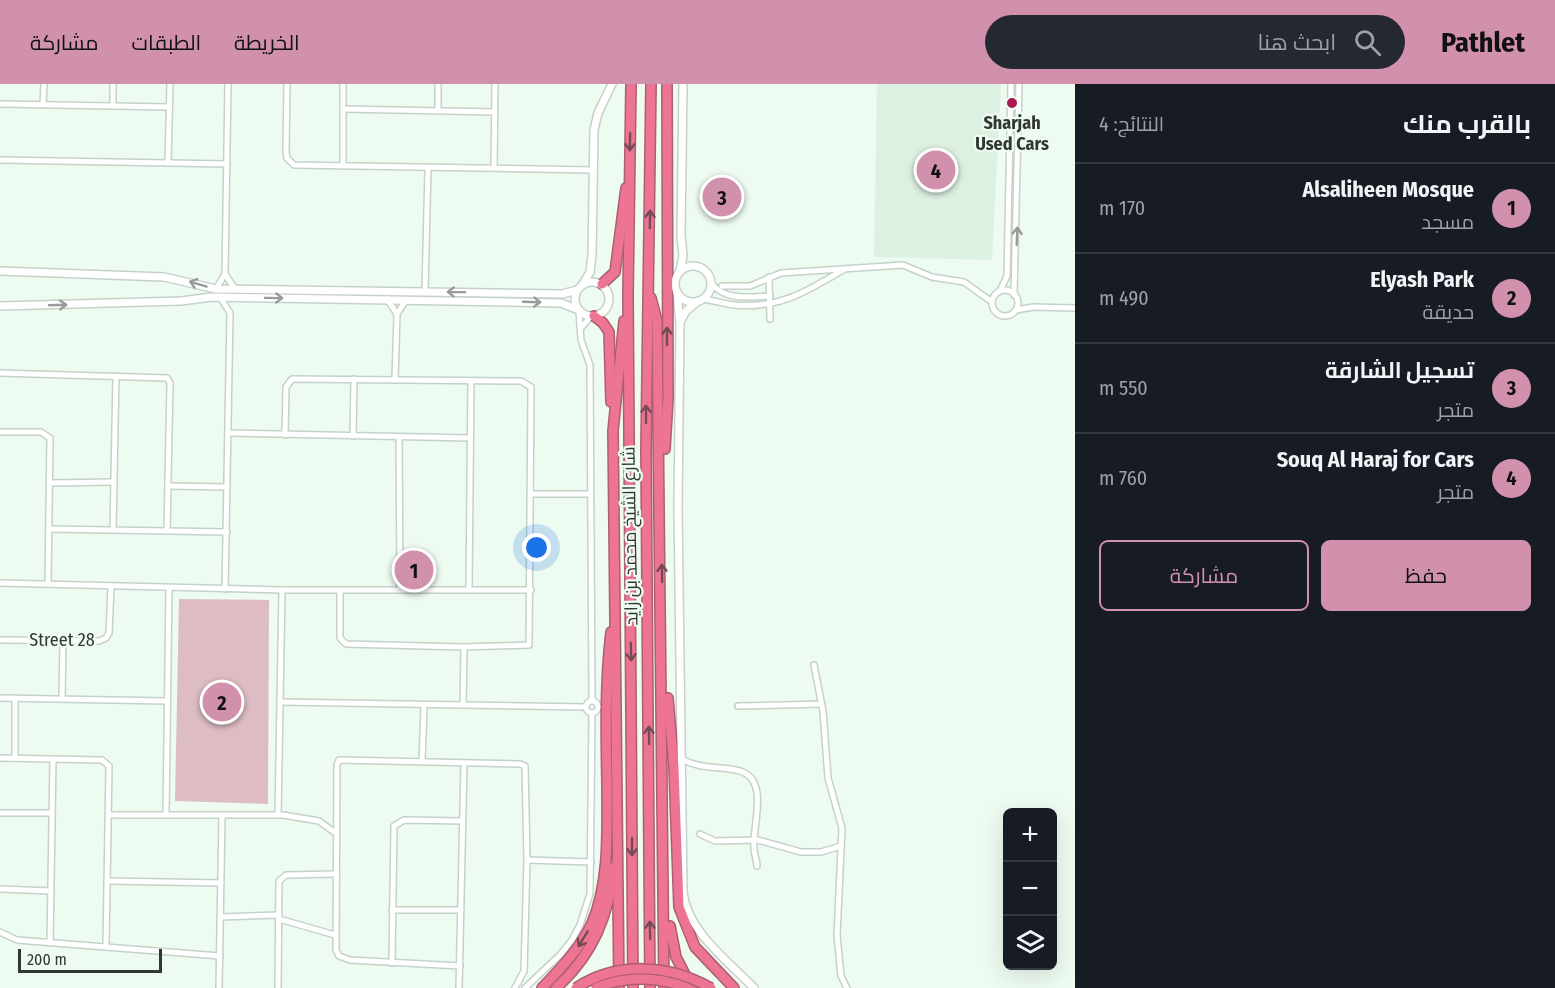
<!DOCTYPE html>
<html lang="ar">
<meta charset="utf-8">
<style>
body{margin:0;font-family:"Fira Sans Condensed",Cairo,sans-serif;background:#242831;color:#f1f3f6;direction:rtl}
.controls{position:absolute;right:18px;bottom:18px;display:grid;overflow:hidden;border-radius:9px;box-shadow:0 6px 24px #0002}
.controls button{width:54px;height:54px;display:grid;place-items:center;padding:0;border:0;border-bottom:2px solid #363941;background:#171b24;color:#f1f3f6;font:30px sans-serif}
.scale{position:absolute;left:18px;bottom:15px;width:144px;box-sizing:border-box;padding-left:6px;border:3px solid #323733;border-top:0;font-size:16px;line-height:21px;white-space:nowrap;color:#323733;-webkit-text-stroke:4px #eefbf1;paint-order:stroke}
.you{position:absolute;left:537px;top:464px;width:21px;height:21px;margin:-15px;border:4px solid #fff;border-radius:50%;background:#1a73e8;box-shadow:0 0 0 9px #1a73e833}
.badge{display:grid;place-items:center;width:39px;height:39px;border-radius:50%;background:#d190ab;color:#111;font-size:20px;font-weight:700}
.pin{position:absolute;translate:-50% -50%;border:3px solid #fff;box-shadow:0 2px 6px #0006}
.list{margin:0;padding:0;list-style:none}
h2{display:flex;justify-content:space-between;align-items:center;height:78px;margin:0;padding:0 24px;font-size:26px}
h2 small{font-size:20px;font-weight:400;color:#9ea1a6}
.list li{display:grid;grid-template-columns:39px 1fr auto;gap:18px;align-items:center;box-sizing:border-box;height:90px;padding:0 24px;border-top:2px solid #363941}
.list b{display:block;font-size:22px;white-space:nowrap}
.list p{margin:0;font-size:20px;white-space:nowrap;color:#9ea1a6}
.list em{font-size:20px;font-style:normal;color:#9ea1a6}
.actions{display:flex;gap:12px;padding:18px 24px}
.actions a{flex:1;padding:14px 0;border:2px solid #d190ab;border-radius:9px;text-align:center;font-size:21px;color:#d190ab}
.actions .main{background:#d190ab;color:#111}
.icon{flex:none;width:33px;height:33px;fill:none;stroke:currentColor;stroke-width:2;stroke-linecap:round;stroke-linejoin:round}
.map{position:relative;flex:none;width:1075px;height:904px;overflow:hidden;direction:ltr}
header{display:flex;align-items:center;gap:36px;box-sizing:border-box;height:84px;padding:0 30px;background:#d190ab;color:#111}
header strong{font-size:28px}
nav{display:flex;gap:33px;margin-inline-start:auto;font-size:21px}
.search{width:420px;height:54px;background:#242831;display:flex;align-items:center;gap:15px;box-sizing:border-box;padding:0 21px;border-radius:33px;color:#9ea1a6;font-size:22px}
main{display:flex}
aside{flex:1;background:#171b24}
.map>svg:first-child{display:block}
.built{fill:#ddf1e2}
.green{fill:#ddbdc3}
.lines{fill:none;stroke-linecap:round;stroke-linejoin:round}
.street-casing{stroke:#c5d2c8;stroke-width:8}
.secondary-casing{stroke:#c5d2c8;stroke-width:10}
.highway-casing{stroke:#ac5f72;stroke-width:12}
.street{stroke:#fff;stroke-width:5}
.secondary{stroke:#fff;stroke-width:7}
.highway{stroke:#ee7494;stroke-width:9}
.highway-bridge-casing{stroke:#ac5f72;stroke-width:12;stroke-linecap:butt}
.highway-bridge{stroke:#ee7494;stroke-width:9}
.oneway{stroke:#744c55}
.oneway2{stroke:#989b99}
.poi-dot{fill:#a91850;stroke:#eefbf1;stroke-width:2}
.labels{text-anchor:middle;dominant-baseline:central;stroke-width:4.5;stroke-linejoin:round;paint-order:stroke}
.poi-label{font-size:18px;font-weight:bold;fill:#323733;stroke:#eefbf1}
.street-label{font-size:18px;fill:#323733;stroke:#eefbf1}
</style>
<header>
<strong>Pathlet</strong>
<div class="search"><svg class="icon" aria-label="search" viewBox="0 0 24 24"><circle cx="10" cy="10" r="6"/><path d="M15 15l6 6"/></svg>ابحث هنا</div>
<nav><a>الخريطة</a><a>الطبقات</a><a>مشاركة</a></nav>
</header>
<main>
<aside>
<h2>بالقرب منك<small>النتائج: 4</small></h2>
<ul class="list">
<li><span class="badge">1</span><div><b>Alsaliheen Mosque</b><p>مسجد</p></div><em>170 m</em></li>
<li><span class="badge">2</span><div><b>Elyash Park</b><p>حديقة</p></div><em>490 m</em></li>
<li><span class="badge">3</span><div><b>تسجيل الشارقة</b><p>متجر</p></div><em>550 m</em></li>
<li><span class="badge">4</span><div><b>Souq Al Haraj for Cars</b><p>متجر</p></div><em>760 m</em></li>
</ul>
<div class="actions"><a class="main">حفظ</a><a>مشاركة</a></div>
</aside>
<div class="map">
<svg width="1075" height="904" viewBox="0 0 1075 904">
<rect width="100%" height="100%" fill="#eefbf1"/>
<!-- built -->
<polygon class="built" points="877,0 1001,0 992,176 874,173"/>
<!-- green -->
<polygon class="green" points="179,515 269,516 268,720 175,717"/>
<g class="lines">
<defs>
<g id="street">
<polyline points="287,0 286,68 287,74 294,81 593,86"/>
<polyline points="0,20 169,23"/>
<polyline points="43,21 44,0"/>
<polyline points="113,22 113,0"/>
<polyline points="343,25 495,28"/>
<polyline points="438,27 438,0"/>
<polyline points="0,76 227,80"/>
<polyline points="168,79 170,0"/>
<polyline points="343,82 343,0"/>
<polyline points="494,84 495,0"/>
<polyline points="225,190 235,205"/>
<polyline points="769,193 770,235"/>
<path d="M712,200C726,217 749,213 770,212"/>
<polyline points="722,202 750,202 781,189 903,181 932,193 964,198 992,218"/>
<polyline points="216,205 225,190 228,0"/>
<circle cx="1005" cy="219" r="13"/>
<polyline points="425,207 428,84"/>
<polyline points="1000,207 1007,192 1011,0"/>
<polyline points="1014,211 1019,0"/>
<polyline points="220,213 230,229 225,505"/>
<polyline points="387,215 397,230"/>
<path d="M702,215C713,216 724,220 734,221C779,225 806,208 843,186"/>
<polyline points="1016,226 1033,223 1075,224"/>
<polyline points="579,227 581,256 590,281 592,617"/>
<polyline points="581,244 591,232"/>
<polyline points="0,289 167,294 170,299 167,447"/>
<polyline points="395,295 397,230 406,216"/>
<polyline points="0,348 41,348 50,354 48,500"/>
<polyline points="228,349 470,354"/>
<polyline points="285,351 286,303 292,295 521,297 531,303 529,561 464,563 346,560 340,554 340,507"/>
<polyline points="353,352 354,295"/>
<polyline points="399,353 400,505"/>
<polyline points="50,399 113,398"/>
<polyline points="168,402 227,403"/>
<polyline points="531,410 589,410"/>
<polyline points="49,445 227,448"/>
<polyline points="113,446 116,292"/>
<polyline points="0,499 282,506 531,506"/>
<polyline points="469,505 471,297"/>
<polyline points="0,556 99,557 106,554 109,549 111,502"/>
<polyline points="814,581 823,627 828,694 842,744 837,851 841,892 847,904"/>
<polyline points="0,614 167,617"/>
<polyline points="62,615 63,557"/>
<circle cx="592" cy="623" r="6"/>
<polyline points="280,618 585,623"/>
<polyline points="463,621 464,563"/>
<polyline points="738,622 822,620"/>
<polyline points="0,674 102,676 109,682 106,863"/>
<polyline points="15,674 15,614"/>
<path d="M681,675C705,687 719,681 740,687C770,696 752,742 754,764C754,771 757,775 757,782"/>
<polyline points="422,677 424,622"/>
<polyline points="0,729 52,729"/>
<polyline points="166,730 169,504"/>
<polyline points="109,731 283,731 319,737 334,748"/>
<polyline points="278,731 282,506"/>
<polyline points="700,750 715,757 758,756 801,768 821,768 841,762"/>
<polyline points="527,776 591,778"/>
<polyline points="108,797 221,799"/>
<polyline points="0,805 51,807"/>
<polyline points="392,826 461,826"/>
<polyline points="221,833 279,831"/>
<polyline points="279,835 335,851"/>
<polyline points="0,848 17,856 220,872"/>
<polyline points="50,859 53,676"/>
<polyline points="392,879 394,742 404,736 462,737"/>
<polyline points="460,882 350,876 339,872 336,866 337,681 339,676 520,680 525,682 527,776 524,887 515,904"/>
<polyline points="219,904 222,731"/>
<polyline points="278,904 279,797 286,791 335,790"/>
<polyline points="459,904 464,679"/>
<polyline points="525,904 560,871 572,856 580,841 590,810 592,629"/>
</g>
<g id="secondary">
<circle cx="693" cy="200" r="18"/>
<polyline points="0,187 164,193 216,205 562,210 577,206"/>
<polyline points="680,187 683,172 681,151 683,0"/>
<circle cx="592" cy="215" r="17"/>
<polyline points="583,200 590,188 592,171 594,46 598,29 612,0"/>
<path d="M677,208L680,240L678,423L683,808C687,847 728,877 754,904"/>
<polyline points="0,222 181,217 212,213 561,219 579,226"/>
<polyline points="680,238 686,227 697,218"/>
</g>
<g id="highway">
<polyline points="631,0 628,211 633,904"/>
<polyline points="602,200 615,188 626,104"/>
<polyline points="651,214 657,237 664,904"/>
<polyline points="594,232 603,239 609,248 611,318"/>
<polyline points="665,365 668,315 667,0"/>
<polyline points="668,614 674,684 679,823 695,863 734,904"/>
<polyline points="670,842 676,873 692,904"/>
<path d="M542,904C561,884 580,865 592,839C610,797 607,745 607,699C606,649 605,598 611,548"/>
<path d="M556,904C593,871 609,831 614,783"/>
<polyline points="619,904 613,347 624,237"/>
<polyline points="650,904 646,366 651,0"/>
</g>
</defs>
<!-- street casing -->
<use href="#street" class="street-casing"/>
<!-- secondary casing -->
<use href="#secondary" class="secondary-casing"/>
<!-- highway casing -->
<use href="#highway" class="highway-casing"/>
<!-- street -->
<use href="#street" class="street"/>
<!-- secondary -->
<use href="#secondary" class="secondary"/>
<!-- highway -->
<use href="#highway" class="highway"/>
<defs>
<g id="highway-bridge">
<path d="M576,904C617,877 669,880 711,904"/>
<path d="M596,904C624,892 658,892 687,904"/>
</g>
</defs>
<!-- highway-bridge casing -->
<use href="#highway-bridge" class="highway-bridge-casing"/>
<!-- highway-bridge -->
<use href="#highway-bridge" class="highway-bridge"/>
</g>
<!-- one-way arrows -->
<defs><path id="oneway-shaft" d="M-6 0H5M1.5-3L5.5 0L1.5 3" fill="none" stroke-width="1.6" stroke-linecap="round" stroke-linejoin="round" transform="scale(1.5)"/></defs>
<g class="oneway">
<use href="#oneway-shaft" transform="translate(630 58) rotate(91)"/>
<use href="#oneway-shaft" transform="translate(650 135) rotate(-89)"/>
<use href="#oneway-shaft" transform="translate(667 252) rotate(-90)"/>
<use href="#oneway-shaft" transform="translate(646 330) rotate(-90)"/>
<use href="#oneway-shaft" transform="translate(662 489) rotate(-91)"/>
<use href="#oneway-shaft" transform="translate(631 568) rotate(89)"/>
<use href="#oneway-shaft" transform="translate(649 651) rotate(-91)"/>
<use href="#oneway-shaft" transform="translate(632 763) rotate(90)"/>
<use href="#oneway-shaft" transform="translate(650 846) rotate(-91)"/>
<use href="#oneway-shaft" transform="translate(583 855) rotate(121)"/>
</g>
<g class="oneway2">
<use href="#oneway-shaft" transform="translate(1017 152) rotate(-88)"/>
<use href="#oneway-shaft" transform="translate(198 200) rotate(-163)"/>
<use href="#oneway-shaft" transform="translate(456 208) rotate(-179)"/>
<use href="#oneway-shaft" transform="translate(274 214) rotate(1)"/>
<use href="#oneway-shaft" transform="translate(532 218) rotate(2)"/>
<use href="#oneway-shaft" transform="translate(58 221) rotate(-2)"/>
</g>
<!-- markers -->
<circle class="poi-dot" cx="1012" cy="19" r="6"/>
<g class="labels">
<!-- poi labels -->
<g class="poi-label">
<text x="1012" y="39">Sharjah<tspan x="1012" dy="21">Used Cars</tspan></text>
</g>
<!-- street labels -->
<g class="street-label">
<text transform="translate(630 452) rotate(-91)">شارع الشيخ محمد بن زايد</text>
<text x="62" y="556">Street 28</text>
</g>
</g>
</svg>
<div class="controls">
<button>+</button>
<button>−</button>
<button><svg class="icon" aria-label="layers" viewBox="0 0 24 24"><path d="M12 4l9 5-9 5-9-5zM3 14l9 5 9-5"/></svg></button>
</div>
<div class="scale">200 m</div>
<div class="you"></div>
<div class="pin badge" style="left:414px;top:486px">1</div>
<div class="pin badge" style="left:222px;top:618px">2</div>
<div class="pin badge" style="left:722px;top:113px">3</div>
<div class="pin badge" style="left:936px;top:86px">4</div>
</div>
</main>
